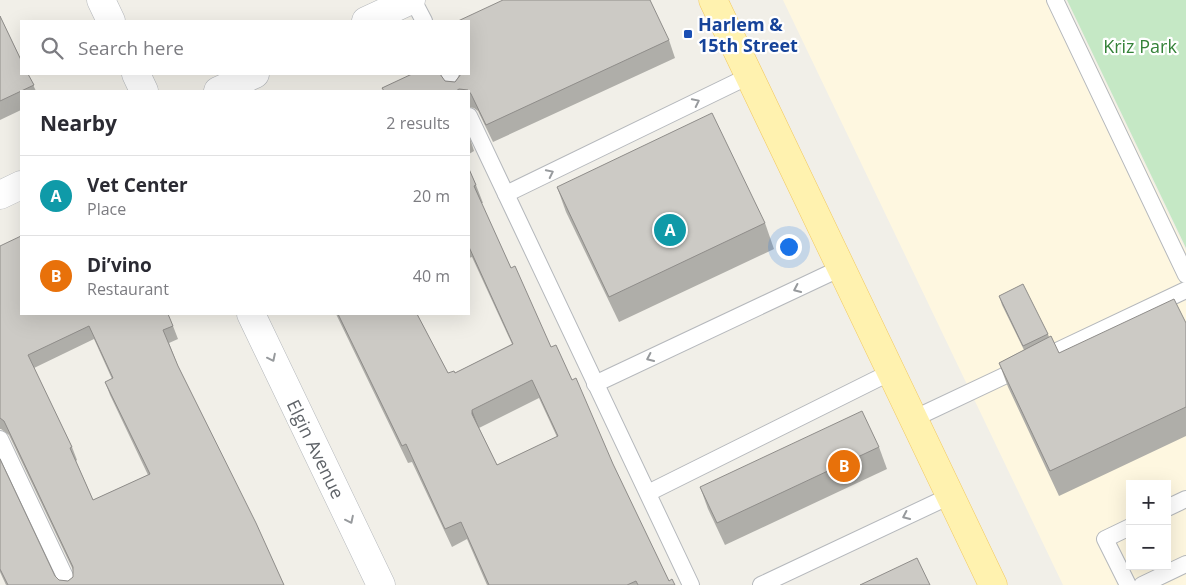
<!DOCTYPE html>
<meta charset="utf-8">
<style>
body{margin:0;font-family:"Open Sans",sans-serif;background:#f2f2f3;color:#2b2b33}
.controls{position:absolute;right:15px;bottom:15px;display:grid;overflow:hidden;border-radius:0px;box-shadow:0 5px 20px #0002}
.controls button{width:45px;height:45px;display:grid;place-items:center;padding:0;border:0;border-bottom:1px solid #e1e1e2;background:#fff;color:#2b2b33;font:25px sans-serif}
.you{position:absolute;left:788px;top:246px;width:18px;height:18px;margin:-12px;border:4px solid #fff;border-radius:50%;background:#1a73e8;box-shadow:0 0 0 8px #1a73e833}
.badge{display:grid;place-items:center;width:32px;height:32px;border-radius:50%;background:#0f766e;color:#fff;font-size:16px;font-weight:700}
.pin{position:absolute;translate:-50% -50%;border:2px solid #fff;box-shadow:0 1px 5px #0006}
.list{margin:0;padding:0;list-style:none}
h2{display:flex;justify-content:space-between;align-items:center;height:65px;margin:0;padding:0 20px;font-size:21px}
h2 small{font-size:16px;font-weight:400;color:#7c7c81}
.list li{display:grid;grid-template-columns:32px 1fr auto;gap:15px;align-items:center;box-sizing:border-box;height:80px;padding:0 20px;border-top:1px solid #e1e1e2}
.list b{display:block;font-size:19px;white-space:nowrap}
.list p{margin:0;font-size:16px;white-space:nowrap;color:#7c7c81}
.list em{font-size:16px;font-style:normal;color:#7c7c81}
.icon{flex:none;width:28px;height:28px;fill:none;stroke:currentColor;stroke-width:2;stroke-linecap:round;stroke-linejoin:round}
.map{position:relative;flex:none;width:1186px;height:585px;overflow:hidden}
.search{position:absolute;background:#fff;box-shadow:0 5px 20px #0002;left:20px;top:20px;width:450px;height:55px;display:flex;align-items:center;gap:12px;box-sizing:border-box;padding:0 18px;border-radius:0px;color:#7c7c81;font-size:19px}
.panel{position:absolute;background:#fff;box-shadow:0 5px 20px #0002;left:20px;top:90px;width:450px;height:225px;border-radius:0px}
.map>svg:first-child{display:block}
.commercial{fill:#fef7e0;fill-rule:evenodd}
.green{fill:#c5e8c5}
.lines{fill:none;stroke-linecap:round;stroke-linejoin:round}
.lane-casing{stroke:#b5b8bc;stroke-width:18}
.street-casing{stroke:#b5b8bc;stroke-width:29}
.primary-casing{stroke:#f2c960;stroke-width:29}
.lane{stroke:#fff;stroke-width:16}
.street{stroke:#fff;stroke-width:28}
.primary{stroke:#fff2af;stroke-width:28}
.wall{fill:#afaea9;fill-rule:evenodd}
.shaded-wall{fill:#8f8d8a}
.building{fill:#cccac5;stroke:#8f8d8a;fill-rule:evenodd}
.oneway{stroke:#979a9d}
.transit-dot{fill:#1a4fb4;stroke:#fff;stroke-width:2}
.labels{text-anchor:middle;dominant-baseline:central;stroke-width:4.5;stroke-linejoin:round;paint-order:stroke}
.transit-label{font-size:18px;font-weight:bold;fill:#164399;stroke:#fff;text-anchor:start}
.park-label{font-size:18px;fill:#348238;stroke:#fff}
.street-label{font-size:18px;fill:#5f6368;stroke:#fff}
</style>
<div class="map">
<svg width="1186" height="585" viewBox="0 0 1186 585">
<rect width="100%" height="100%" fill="#f1efe8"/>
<!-- commercial -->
<path class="commercial" d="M783,0H1065L1186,251V585H1063ZM1130,484H1167V566H1130Z"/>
<!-- green -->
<polygon class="green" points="1067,0 1186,0 1186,248"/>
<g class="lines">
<defs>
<g id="lane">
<polyline points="413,0 424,21"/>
<polyline points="1055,0 1186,275"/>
<polyline points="449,74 457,91"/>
<polyline points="469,116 691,585"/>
<polyline points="506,194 749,76"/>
<polyline points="595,384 841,268"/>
<polyline points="913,419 1186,290"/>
<polyline points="0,439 69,585"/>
<polyline points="648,493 891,372"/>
<polyline points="1167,508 1186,499"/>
<polyline points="761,585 950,496"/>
<polyline points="1128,585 1105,539 1130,527"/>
<polyline points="1142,585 1186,564"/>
</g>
<g id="street">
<polyline points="101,0 111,21"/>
<polyline points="366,21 411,0"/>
<polyline points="136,74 144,91"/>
<polyline points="218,91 255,74"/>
<polyline points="0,195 21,185"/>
<polyline points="251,314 381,585"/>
</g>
<polyline id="primary" points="713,0 993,585"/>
</defs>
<!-- lane casing -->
<use href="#lane" class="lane-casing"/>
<!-- street casing -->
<use href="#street" class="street-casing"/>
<!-- primary casing -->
<use href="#primary" class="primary-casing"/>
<!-- lane -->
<use href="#lane" class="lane"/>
<!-- street -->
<use href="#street" class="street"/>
<!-- primary -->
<use href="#primary" class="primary"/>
</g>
<!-- wall -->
<g class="wall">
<polygon points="0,16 36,91 21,91 21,110 0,120"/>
<polygon points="669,40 675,58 493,142 478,111 474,108 469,107 469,91 384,91 445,81 455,82 460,74 469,74"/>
<polygon points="469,135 474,151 469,154"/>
<path d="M469,169L476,185L483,203H481L511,268L551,347L572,380L669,581L675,585H487L467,539L452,547L412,462L408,463L336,314H417L448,373H455L512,344L472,257L469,258ZM539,398L557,437L497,465L479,428Z"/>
<polygon points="557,187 765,223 774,249 619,322 566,212"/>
<path d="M0,246L173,326L178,339L169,343L178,366L284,585H6L0,572V459L55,576L59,580L68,581L73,577V570L9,435L1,429H0ZM94,339L112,379L105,382L110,395L148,475L93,500L76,461L77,460L72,447L34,368Z"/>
<polygon points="999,296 1048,334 1049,337 1059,353 1186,323 1186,436 1059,496 1008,387 999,363 1024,350 1002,305"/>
<polygon points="879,447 887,469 725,545 708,509 700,487"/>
</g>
<!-- shaded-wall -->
<polygon class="shaded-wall" points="472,410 479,428 472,414"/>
<!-- building -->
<g class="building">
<polygon points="503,0 650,0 669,40 486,125 471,94 468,90 459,89 456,91 384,91 382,88 412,74 440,74 445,81 455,82 461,74 469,74 469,21 458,21"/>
<polygon points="0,16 21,60 21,74 28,74 34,85 0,101"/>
<polygon points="712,113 765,223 609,297 557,187"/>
<path d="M469,169L476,185L474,186L511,268L515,266L551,347L556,345L572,380L576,378L613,464L669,581L672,579L675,585H638L636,581L627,585H489L461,522L445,529L406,444L402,446L338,314H417L448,373L454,371L455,373L513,344L469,247ZM532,380L558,436L497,465L472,414V410Z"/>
<path d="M21,236V314H168L173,326L163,330L178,366L256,523L284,585H8L0,569V459L55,576L59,580L68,581L73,577V567L4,421L0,418V246ZM89,326L113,378L105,382L150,474L93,500L70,448L72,447L28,355Z"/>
<polygon points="1023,284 1048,334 1023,346 999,296"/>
<polygon points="1174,299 1186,323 1186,407 1050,471 999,363 1051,336 1059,353"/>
<polygon points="862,411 879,447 717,523 700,487"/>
<polygon points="917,558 930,585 860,585"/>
</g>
<!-- one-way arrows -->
<defs><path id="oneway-chevron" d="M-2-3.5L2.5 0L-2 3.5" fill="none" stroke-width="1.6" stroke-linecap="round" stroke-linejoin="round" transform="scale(1.25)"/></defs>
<g class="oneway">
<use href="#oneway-chevron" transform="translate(696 102) rotate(-26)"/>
<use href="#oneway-chevron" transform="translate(550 173) rotate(-26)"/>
<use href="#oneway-chevron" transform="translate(797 289) rotate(155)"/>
<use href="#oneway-chevron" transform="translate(272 358) rotate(64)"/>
<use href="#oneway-chevron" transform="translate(650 358) rotate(155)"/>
<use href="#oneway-chevron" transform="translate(906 516) rotate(155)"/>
<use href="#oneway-chevron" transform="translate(350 520) rotate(64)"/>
</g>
<!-- markers -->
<rect class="transit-dot" x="683" y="29" width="10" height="10" rx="2.5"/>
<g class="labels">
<!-- transit labels -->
<g class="transit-label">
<text x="698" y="24">Harlem &amp;<tspan x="698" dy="21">15th Street</tspan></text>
</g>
<!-- park labels -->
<g class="park-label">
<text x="1140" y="46">Kriz Park</text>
</g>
<!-- street labels -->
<g class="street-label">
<text transform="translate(316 449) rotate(64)">Elgin Avenue</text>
</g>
</g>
</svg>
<div class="controls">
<button>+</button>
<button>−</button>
</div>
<div class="you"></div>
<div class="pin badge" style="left:670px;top:230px;background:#0f9aa8">A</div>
<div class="pin badge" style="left:844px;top:466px;background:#e8710a">B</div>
<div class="search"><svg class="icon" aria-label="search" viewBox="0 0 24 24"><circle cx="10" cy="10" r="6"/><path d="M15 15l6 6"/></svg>Search here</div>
<section class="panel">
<h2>Nearby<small>2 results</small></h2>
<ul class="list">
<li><span class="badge" style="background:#0f9aa8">A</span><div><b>Vet Center</b><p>Place</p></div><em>20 m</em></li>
<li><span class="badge" style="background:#e8710a">B</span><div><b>Di’vino</b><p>Restaurant</p></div><em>40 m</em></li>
</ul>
</section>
</div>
